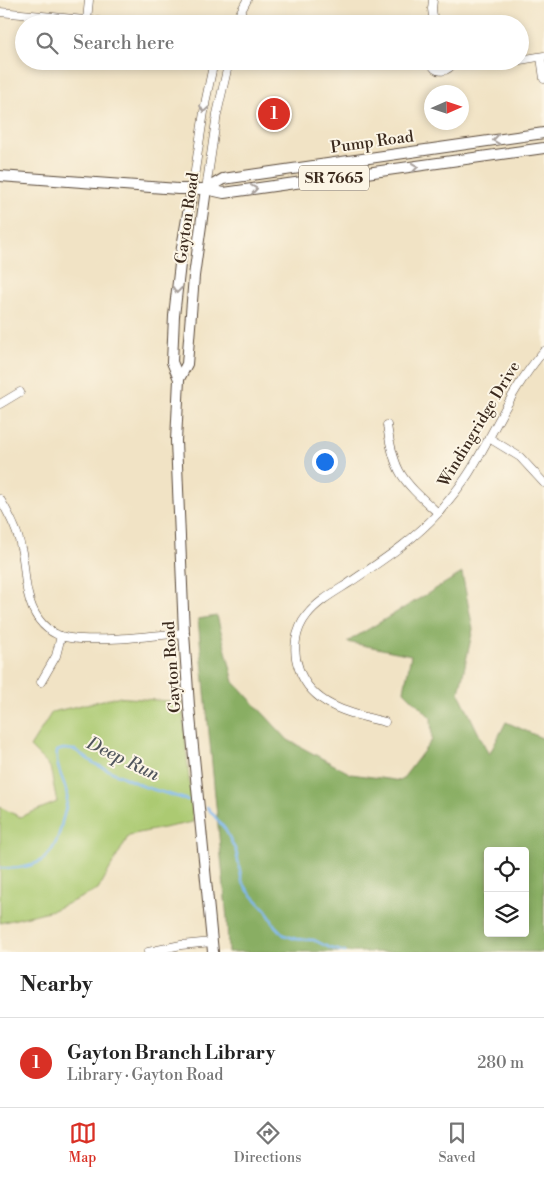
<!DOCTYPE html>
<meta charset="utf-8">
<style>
body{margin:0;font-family:"Libre Bodoni",serif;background:#f6f6f6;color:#222}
.controls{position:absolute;right:15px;bottom:15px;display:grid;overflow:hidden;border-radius:5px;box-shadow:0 2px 8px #0003}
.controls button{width:45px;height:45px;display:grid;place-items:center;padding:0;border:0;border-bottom:1px solid #e0e0e0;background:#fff;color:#222;font:25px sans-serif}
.compass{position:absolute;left:424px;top:85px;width:45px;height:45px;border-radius:50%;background:#fff;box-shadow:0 2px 8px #0003;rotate:87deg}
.you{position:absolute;left:324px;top:461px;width:18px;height:18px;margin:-12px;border:4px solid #fff;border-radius:50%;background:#1a73e8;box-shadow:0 0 0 8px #1a73e833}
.badge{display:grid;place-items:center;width:32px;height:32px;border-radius:50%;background:#d93025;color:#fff;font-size:16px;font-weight:700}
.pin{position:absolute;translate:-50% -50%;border:2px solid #fff;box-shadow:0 1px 5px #0006}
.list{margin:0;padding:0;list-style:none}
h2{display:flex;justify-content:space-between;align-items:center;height:65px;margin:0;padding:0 20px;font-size:21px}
h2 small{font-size:16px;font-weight:400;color:#767676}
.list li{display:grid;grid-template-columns:32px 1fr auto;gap:15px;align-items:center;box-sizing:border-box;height:90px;padding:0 20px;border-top:1px solid #e0e0e0}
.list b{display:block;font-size:19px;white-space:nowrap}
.list p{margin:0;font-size:16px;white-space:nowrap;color:#767676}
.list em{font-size:16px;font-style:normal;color:#767676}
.icon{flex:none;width:28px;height:28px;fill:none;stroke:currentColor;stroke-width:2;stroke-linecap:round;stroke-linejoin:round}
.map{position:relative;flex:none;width:544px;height:952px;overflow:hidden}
.search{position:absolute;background:#fff;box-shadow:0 2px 8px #0003;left:15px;right:15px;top:15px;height:55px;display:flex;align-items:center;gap:12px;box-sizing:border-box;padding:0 18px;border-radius:28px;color:#767676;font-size:19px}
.sheet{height:155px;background:#fff}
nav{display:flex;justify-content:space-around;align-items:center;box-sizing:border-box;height:70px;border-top:1px solid #e0e0e0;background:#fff;font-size:14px;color:#767676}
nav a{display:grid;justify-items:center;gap:2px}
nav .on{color:#d93025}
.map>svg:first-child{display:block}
.green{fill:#acca72;stroke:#747a48}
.forest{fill:#89ae64;stroke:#626c41;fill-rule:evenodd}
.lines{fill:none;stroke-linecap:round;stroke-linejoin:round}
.stream{stroke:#80b9f1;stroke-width:2.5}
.minor-casing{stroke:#564637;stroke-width:9}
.major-casing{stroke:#564637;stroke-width:12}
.minor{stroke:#fff;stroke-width:8}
.major{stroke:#fff;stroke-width:10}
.oneway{stroke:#a79f9a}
.labels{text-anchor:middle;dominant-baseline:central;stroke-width:4;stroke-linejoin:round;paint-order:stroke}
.shield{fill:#fcf5e5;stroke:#75675a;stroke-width:1}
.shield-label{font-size:15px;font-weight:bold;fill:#3b2a1e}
.street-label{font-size:16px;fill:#3b2a1e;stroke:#fcf5e5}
.water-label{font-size:18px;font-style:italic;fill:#50555d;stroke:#fcf5e5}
</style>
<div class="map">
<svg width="544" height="952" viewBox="0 0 544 952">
<rect width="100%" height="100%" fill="#fcf5e5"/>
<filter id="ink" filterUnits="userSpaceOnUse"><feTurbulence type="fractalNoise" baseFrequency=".02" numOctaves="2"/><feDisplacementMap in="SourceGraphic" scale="10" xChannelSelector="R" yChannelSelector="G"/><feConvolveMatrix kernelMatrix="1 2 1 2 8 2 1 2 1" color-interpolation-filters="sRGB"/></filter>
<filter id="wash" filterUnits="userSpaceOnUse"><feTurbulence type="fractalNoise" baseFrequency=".0096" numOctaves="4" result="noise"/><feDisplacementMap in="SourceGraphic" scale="20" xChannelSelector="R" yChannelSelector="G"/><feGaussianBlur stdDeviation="1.12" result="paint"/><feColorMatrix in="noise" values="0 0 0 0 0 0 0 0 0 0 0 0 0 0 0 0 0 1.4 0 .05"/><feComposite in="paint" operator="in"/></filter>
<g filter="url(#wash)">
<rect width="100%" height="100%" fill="#f1e3c5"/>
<!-- green -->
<polygon class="green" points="116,697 182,702 193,822 129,835 98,890 53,910 0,923 0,807 20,817 57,802 50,767 30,747 52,712"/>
<!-- forest -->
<path class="forest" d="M462,573L473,629L459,693L489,755L506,722L544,739V952H228L227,919L198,619L217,616L234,682L288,740L351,774L401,781L432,740L431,718L404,691L411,655L347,642ZM488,851H525V933H488Z"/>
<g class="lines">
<!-- stream -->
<g class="stream">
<polyline points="207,807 225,829 236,851 242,881 249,892 266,910 275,926 284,935 296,939 314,940 330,948 345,952"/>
<path d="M0,868C38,870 55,859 62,822C64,814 68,804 67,795C65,779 55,770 57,751L63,749L75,750L95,764L145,787L188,800"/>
</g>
</g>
</g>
<g filter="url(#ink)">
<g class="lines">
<defs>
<g id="minor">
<polyline points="433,0 432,9 434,24"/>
<polyline points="0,12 127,24"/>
<polyline points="87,20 89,0"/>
<polyline points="232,24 238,17 247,0"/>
<polyline points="541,57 544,79"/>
<polyline points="520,60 544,56"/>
<path d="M430,61C436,76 448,72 455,61"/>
<polyline points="467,61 491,64 509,61"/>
<polyline points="206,189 217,114 229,61"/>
<polyline points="192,190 206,99 214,61"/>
<polyline points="0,404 20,392"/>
<path d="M387,425C394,474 402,480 438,513"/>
<polyline points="489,438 520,457 544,483"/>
<path d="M0,499C9,514 18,531 21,548C25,563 24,579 28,594C32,612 40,627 58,635C82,645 155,635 184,633"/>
<polyline points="41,682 56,656 61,636"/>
<path d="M385,722C351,714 312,706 299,669C292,651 295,630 307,615C318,601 335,592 349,583C381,561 413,541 439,512C449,500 460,487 469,473C494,433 512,387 544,351"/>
<polyline points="148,952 181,945 212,942"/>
</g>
<g id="major">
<polyline points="0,176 178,189 206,189 224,193 544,148"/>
<polyline points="206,189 223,179 544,133"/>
<polyline points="192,190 182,247 174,316 172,362 179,379 176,441 184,633 189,706 213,952"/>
<polyline points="179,379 187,364 194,276 206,189"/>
</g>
</defs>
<!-- minor casing -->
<use href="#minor" class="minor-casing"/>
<!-- major casing -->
<use href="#major" class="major-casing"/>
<!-- minor -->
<use href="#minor" class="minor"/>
<!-- major -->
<use href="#major" class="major"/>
</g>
<!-- one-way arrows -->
<defs><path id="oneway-chevron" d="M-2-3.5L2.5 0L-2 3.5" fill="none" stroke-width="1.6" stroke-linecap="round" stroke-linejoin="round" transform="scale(1.25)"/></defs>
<g class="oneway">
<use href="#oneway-chevron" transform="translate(204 109) rotate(99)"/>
<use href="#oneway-chevron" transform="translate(496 140) rotate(172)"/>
<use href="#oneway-chevron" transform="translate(415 167) rotate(-8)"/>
<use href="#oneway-chevron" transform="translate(254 189) rotate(-8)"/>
<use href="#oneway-chevron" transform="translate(177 290) rotate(96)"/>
</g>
</g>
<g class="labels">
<!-- shield labels -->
<rect class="shield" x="299" y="165.5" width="70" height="25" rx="4"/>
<g class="shield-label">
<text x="334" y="178">SR 7665</text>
</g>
<!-- street labels -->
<g class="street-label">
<text transform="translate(372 142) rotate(-8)">Pump Road</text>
<text transform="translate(187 218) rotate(-82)">Gayton Road</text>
<text transform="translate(479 424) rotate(-59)">Windingridge Drive</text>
<text transform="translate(172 667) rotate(-94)">Gayton Road</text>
</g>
<!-- water labels -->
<g class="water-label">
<text transform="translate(123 759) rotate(26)">Deep Run</text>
</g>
</g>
</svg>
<div class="controls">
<button><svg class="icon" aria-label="locate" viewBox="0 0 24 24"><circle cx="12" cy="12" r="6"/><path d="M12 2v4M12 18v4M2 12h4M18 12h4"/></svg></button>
<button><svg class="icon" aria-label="layers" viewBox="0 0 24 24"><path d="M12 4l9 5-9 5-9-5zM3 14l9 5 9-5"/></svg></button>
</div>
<svg class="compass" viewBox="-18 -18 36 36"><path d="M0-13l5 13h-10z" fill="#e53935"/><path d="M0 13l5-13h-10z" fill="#767676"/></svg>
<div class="you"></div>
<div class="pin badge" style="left:274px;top:114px">1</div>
<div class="search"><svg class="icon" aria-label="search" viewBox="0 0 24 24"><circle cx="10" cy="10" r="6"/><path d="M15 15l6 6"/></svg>Search here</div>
</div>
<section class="sheet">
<h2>Nearby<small></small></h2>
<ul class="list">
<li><span class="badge">1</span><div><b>Gayton Branch Library</b><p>Library · Gayton Road</p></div><em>280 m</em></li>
</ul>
</section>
<nav>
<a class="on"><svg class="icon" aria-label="map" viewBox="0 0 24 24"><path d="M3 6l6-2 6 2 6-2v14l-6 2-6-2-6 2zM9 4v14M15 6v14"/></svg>Map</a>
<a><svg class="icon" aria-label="directions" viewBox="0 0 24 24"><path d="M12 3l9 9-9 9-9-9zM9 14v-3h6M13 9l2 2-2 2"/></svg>Directions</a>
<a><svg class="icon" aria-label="saved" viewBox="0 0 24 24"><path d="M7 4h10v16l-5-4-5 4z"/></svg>Saved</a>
</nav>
